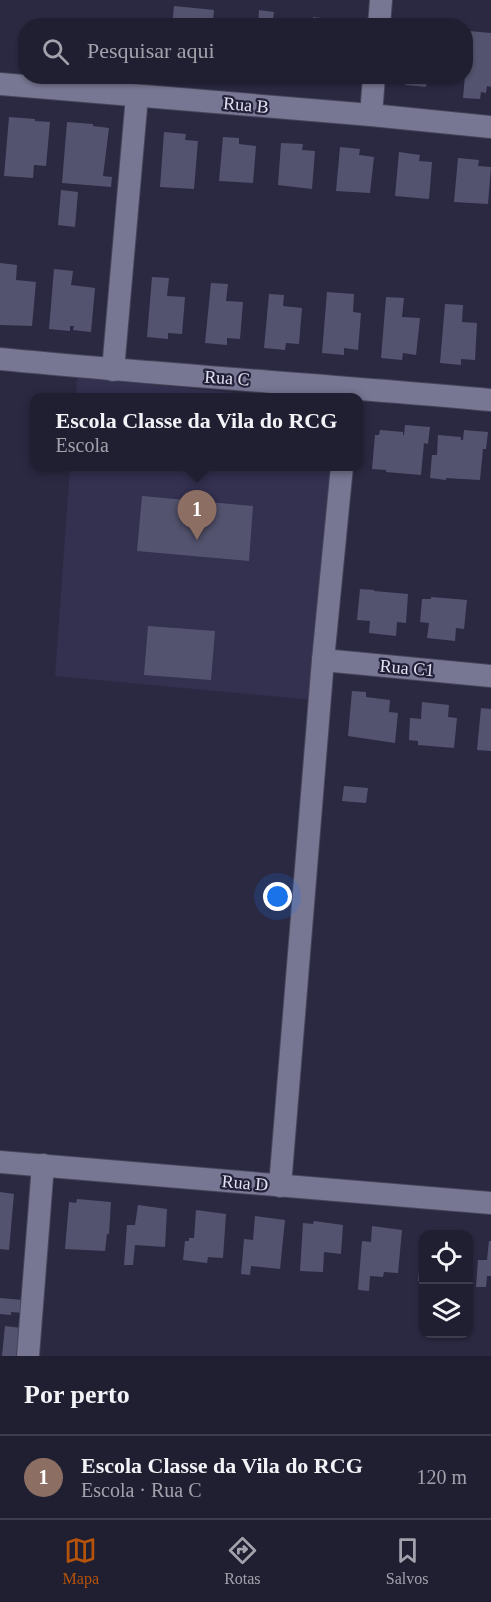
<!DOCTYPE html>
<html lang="pt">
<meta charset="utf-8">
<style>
body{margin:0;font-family:Georgia,serif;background:#2d2c3e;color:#f1f3f6}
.controls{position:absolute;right:18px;bottom:18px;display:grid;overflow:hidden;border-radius:12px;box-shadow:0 2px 4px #0004}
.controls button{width:54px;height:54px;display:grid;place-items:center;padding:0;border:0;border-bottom:2px solid #3d3d4d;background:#201f32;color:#f1f3f6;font:30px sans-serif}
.you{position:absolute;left:278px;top:897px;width:21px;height:21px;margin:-15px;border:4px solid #fff;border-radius:50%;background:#1a73e8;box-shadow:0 0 0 9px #1a73e833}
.badge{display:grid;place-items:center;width:39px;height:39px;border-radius:50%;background:#b45309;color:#fff;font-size:20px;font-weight:700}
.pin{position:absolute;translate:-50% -50px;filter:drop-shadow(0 2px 3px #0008)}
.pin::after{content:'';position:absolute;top:32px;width:21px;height:18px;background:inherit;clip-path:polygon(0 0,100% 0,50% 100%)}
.popup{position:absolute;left:30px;top:393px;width:333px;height:78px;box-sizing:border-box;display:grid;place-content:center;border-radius:12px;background:#201f32;filter:drop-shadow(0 2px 4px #0005);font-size:20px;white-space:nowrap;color:#a2a2ac}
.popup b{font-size:22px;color:#f1f3f6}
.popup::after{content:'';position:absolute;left:50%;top:100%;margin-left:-12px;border:12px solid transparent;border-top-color:#201f32}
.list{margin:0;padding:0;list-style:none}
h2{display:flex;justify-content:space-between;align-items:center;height:78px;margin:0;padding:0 24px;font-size:26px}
h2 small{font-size:20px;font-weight:400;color:#a2a2ac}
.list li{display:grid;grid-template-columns:39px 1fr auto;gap:18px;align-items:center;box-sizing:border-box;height:84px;padding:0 24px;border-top:2px solid #3d3d4d}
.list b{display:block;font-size:22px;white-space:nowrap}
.list p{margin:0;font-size:20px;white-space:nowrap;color:#a2a2ac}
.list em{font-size:20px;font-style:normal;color:#a2a2ac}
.icon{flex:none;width:33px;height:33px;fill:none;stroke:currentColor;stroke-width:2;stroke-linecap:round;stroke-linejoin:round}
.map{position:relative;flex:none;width:491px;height:1356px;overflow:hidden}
.search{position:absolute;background:#201f32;box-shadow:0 2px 4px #0004;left:18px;right:18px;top:18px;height:66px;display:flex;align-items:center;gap:15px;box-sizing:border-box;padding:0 21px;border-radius:24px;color:#a2a2ac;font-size:22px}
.sheet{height:162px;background:#201f32}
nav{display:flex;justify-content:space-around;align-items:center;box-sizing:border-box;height:84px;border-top:2px solid #3d3d4d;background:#201f32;font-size:16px;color:#a2a2ac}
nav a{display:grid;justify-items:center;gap:3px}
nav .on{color:#b45309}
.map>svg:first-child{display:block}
.built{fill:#333050}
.building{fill:#54536f}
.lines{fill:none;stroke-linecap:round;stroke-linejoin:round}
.minor-casing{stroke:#454459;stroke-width:24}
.minor{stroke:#777693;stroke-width:22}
.labels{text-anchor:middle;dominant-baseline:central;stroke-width:4.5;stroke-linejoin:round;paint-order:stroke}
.street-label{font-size:18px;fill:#e2e2f3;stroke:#222038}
</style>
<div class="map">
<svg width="491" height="1356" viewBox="0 0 491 1356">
<rect width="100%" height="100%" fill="#2b2942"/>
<!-- built -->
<g class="built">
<polygon points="77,377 276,397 76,398"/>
<polygon points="70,467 336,467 314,700 55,676"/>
</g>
<!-- building -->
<g class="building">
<polygon points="174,6 214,10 213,23 219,24 219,26 172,26"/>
<polygon points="259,10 274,12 272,26 258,26"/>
<polygon points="313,17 330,19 330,26 313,26"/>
<polygon points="469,31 491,33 491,87 487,86 486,93 481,92 480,99 463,98"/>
<polygon points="406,76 440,76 440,82 427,81 426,87 405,85"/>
<polygon points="9,117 35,119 35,121 50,122 46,166 34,165 33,178 4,176"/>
<polygon points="67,122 93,124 93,126 109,128 103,176 112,177 111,187 62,183"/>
<polygon points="164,132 186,134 185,140 198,141 194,189 160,187"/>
<polygon points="223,137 239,138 239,144 256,146 253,183 219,181"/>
<polygon points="281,143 303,144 302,150 315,151 312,189 278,185"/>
<polygon points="340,147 360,149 359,155 374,157 370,193 336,191"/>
<polygon points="399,152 420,155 419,161 432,162 429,199 395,196"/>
<polygon points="458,158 479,160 478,166 491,167 488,204 454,202"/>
<polygon points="61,190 78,192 75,227 58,225"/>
<polygon points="0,263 17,265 16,280 36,282 32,326 0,325"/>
<polygon points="54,269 73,271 71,285 95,288 91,332 73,330 74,326 70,326 70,331 49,329"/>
<polygon points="152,277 169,278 167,296 185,297 182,334 168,333 168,339 147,337"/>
<polygon points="211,283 228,284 226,301 243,302 240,339 227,338 227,345 205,343"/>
<polygon points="327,292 354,294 353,312 361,313 358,350 344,348 344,355 322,353"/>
<polygon points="269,294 284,295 283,306 302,308 299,344 286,343 285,350 264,348"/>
<polygon points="386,297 404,298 402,317 420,318 416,355 403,353 402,360 381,358"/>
<polygon points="445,304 463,305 462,322 477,323 475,360 461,359 461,365 440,363"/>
<polygon points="405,425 430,427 428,444 424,443 421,475 386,472 386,470 372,469 375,435 379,435 380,430 403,432 403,435 404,435"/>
<polygon points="464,430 488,432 486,449 483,449 480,480 446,478 446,480 430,478 432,455 437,455 438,435 461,437 461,440 463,440"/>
<polygon points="142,496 253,506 249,561 137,551"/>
<polygon points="360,589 374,590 374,591 408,594 406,623 397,622 396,636 369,633 370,621 357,620"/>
<polygon points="431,597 467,600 464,629 456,628 455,641 427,638 429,623 420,622 422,599 431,599"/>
<polygon points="148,626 215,631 211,680 144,675"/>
<polygon points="352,691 366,692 366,697 390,700 389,712 398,713 395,743 348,736"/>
<polygon points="422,702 449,705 448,717 457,718 454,748 418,745 418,741 409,740 410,718 421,719"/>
<polygon points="481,708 491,709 491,751 477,750"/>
<polygon points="344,786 368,788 366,803 342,801"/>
<polygon points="0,1192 14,1194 9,1250 0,1249"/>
<polygon points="77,1199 111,1202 109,1234 107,1234 105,1251 65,1249 69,1202 76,1203"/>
<polygon points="138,1205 167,1209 165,1247 135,1245 133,1265 124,1265 127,1225 135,1225"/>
<polygon points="196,1210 226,1214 223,1258 208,1257 207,1263 183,1260 185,1241 189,1241 189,1238 194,1238"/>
<polygon points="255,1216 285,1220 280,1269 251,1266 250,1275 241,1274 244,1239 253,1240"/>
<polygon points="314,1221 343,1225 341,1254 324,1252 323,1272 300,1271 303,1223 313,1224"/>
<polygon points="372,1226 402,1230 398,1273 384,1272 383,1277 370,1276 369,1291 359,1290 358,1289 362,1241 371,1242"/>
<polygon points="489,1241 491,1241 491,1276 487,1276 486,1287 476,1287 478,1260 487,1260"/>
<polygon points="421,1250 424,1251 424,1281 418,1281"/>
<polygon points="0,1298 24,1300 23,1313 11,1312 11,1315 0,1314"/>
<polygon points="5,1326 21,1328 19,1356 2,1356"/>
</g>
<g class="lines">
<defs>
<g id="minor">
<polyline points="379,26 381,0"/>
<polyline points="0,84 371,115 491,127"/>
<polyline points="371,115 374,76"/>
<path d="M0,359C163,375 327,385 491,400"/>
<polyline points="113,370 137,96"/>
<polyline points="323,660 491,676"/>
<polyline points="0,1162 491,1203"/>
<polyline points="280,1186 323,660 342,466"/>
<polyline points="28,1356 43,1165"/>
</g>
</defs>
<!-- minor casing -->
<use href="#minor" class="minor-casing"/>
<!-- minor -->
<use href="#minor" class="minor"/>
</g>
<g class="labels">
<!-- street labels -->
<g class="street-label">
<text transform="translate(246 105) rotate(5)">Rua B</text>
<text transform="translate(227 378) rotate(4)">Rua C</text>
<text transform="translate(407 668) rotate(5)">Rua C1</text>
<text transform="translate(245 1183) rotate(5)">Rua D</text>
</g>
</g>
</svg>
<div class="controls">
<button><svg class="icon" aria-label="locate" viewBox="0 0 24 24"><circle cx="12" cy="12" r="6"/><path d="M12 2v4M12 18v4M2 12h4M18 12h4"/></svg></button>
<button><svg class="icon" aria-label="layers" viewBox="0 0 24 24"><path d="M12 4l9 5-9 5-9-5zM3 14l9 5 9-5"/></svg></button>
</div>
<div class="you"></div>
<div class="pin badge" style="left:197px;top:540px;background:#8d6e63">1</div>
<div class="popup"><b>Escola Classe da Vila do RCG</b>Escola</div>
<div class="search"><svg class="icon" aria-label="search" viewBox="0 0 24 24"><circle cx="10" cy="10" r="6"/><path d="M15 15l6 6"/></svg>Pesquisar aqui</div>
</div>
<section class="sheet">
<h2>Por perto<small></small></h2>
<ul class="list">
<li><span class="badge" style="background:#8d6e63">1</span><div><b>Escola Classe da Vila do RCG</b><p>Escola · Rua C</p></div><em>120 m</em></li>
</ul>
</section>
<nav>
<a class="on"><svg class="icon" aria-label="map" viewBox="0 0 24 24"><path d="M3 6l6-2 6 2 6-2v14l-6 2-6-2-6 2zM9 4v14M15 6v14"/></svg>Mapa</a>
<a><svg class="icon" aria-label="directions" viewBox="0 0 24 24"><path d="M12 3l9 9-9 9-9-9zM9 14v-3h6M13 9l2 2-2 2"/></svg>Rotas</a>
<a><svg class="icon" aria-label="saved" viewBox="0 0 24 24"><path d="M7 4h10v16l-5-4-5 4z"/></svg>Salvos</a>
</nav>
